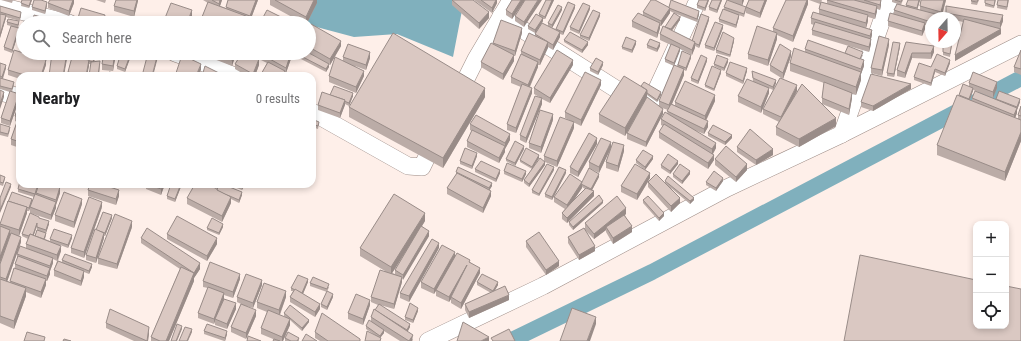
<!DOCTYPE html>
<meta charset="utf-8">
<style>
body{margin:0;font-family:"Roboto Condensed",sans-serif;background:#f2f2f2;color:#202124}
.controls{position:absolute;right:12px;bottom:12px;display:grid;overflow:hidden;border-radius:8px;box-shadow:0 2px 6px #0003}
.controls button{width:36px;height:36px;display:grid;place-items:center;padding:0;border:0;border-bottom:1px solid #e0e0e0;background:#fff;color:#202124;font:20px sans-serif}
.compass{position:absolute;left:925px;top:12px;width:36px;height:36px;border-radius:50%;background:#fff;box-shadow:0 2px 6px #0003;rotate:200deg}
.list{margin:0;padding:0;list-style:none}
h2{display:flex;justify-content:space-between;align-items:center;height:52px;margin:0;padding:0 16px;font-size:17px}
h2 small{font-size:13px;font-weight:400;color:#757577}
.icon{flex:none;width:22px;height:22px;fill:none;stroke:currentColor;stroke-width:2;stroke-linecap:round;stroke-linejoin:round}
.map{position:relative;flex:none;width:1021px;height:341px;overflow:hidden}
.search{position:absolute;background:#fff;box-shadow:0 2px 6px #0003;left:16px;top:16px;width:300px;height:44px;display:flex;align-items:center;gap:10px;box-sizing:border-box;padding:0 14px;border-radius:22px;color:#757577;font-size:15px}
.panel{position:absolute;background:#fff;box-shadow:0 2px 6px #0003;left:16px;top:72px;width:300px;height:116px;border-radius:12px}
.map>svg:first-child{display:block}
.water{fill:#80b0bd}
.lines{fill:none;stroke-linecap:round;stroke-linejoin:round}
.canal{stroke:#80b0bd;stroke-width:16}
.minor-casing{stroke:#9c8b85;stroke-width:18}
.minor{stroke:#fff;stroke-width:17}
.wall{fill:#bbaca7;fill-rule:evenodd}
.shaded-wall{fill:#998c88}
.building{fill:#dac8c2;stroke:#998c88}
</style>
<div class="map">
<svg width="1021" height="341" viewBox="0 0 1021 341">
<rect width="100%" height="100%" fill="#feefe9"/>
<!-- water -->
<polygon class="water" points="307,0 464,0 453,57 397,34 354,37 309,25 309,23 302,23"/>
<g class="lines">
<!-- canal -->
<polyline class="canal" points="510,341 652,272 1021,78"/>
<defs>
<g id="minor">
<polyline points="0,6 69,23"/>
<polyline points="501,16 627,96 649,106 698,0"/>
<polyline points="175,53 212,66 218,53"/>
<polyline points="212,66 234,76"/>
<polyline points="0,92 20,97"/>
<polyline points="457,97 476,59 511,0"/>
<polyline points="312,112 408,166 422,167 436,138"/>
<polyline points="842,134 889,0"/>
<polyline points="428,341 543,286 727,188 842,134 1021,44"/>
</g>
</defs>
<!-- minor casing -->
<use href="#minor" class="minor-casing"/>
<!-- minor -->
<use href="#minor" class="minor"/>
</g>
<!-- wall -->
<g class="wall">
<polygon points="1,0 13,0 12,3"/>
<polygon points="22,0 32,0 29,8 21,6"/>
<polygon points="74,0 74,3 69,16 48,8 48,3"/>
<polygon points="96,0 106,0 105,3"/>
<polygon points="138,0 134,17 114,11 114,6"/>
<polygon points="203,0 222,0 220,6 226,8 228,0 258,0 250,21 246,20 245,23 202,23 202,17 208,3"/>
<polygon points="270,0 317,0 317,3 307,23 303,23 270,5"/>
<polygon points="452,0 489,18 479,29 452,5"/>
<polygon points="474,0 497,0 497,3 492,13"/>
<polygon points="525,0 524,27 515,21 515,16"/>
<polygon points="525,0 512,19 506,15 506,10"/>
<polygon points="546,0 554,0 545,19 543,19 543,21 541,25 548,26 548,23 562,10 552,28 556,29 575,8 563,35 560,34 560,37 553,50 548,47 540,65 538,65 538,67 530,87 532,93 516,133 507,130 507,124 521,87 511,83 511,77 521,55 521,51 535,36 535,33 528,29 528,26 539,16 539,14"/>
<polygon points="709,0 705,11 697,8 697,5"/>
<polygon points="722,0 717,13 709,10 709,7"/>
<polygon points="727,0 744,0 742,6"/>
<polygon points="749,0 767,0 760,18 746,13 746,7"/>
<polygon points="808,0 808,4 793,42 777,35 777,39 768,66 748,59 748,54 773,32 773,28"/>
<polygon points="809,0 822,0 821,2 827,4 827,0 881,0 881,5 880,10 877,9 875,19 868,17 868,21 866,28 872,35 871,39 871,44 869,52 812,35 812,30 814,25 811,24 811,18 819,14 819,9 820,4"/>
<polygon points="892,0 903,0 901,5 892,2"/>
<polygon points="920,0 917,9 920,10 920,6 946,0 942,16 946,17 946,6 1003,21 1000,29 1001,34 955,61 963,22 955,20 955,18 931,18 931,38 927,37 927,34 929,26 925,25 925,29 922,36 888,26 888,21 894,15 894,10 906,7 906,5"/>
<polygon points="972,0 979,0 977,5 971,4"/>
<polygon points="985,0 996,0 994,8 985,6"/>
<polygon points="998,0 1009,0 1007,10 997,8"/>
<polygon points="47,5 45,14 32,10 32,7"/>
<polygon points="0,6 21,15 20,21 6,17 0,38"/>
<polygon points="669,7 699,14 697,22 674,13 680,20 672,31 692,41 709,20 699,48 695,46 692,55 680,49 674,65 678,67 678,65 691,58 686,71 684,70 684,75 672,104 675,106 675,102 715,101 706,121 708,127 704,134 692,129 716,148 713,154 714,160 708,169 659,138 659,132 663,126 661,125 661,119 667,114 668,110 662,108 663,114 646,147 627,139 627,133 659,106 659,101 674,66 665,62 665,59 671,45 660,40 660,34 665,27 674,13 670,11 670,13 661,26 660,26 660,28 657,38 632,27 632,21 643,15 643,12"/>
<polygon points="724,7 746,10 744,17 739,15 739,17 736,28 719,22 719,19 724,9"/>
<polygon points="590,9 579,34 570,30 570,27"/>
<polygon points="600,16 589,41 580,37 580,35"/>
<polygon points="78,18 105,18 104,23 86,23 78,21"/>
<polygon points="7,22 19,24 18,28 19,31 12,53 4,50 4,47 11,26 7,25"/>
<polygon points="23,24 23,46 18,44 18,41"/>
<polygon points="309,27 341,46 330,65 309,53"/>
<polygon points="723,28 714,51 705,48 705,45"/>
<polygon points="522,33 515,56 514,56 514,61 503,80 481,67 481,62 493,43"/>
<polygon points="564,40 588,45 582,53 564,42"/>
<polygon points="734,41 730,57 716,53 716,50"/>
<polygon points="906,42 934,52 931,59 912,58 905,78 897,76 897,70"/>
<polygon points="943,42 952,44 950,57 943,55"/>
<polygon points="636,44 632,53 622,49 622,47"/>
<polygon points="647,45 660,46 657,52 647,48"/>
<polygon points="889,45 882,76 871,73 871,68"/>
<polygon points="900,46 894,77 887,76 887,73"/>
<polygon points="805,49 845,54 863,55 861,59 864,66 861,74 861,80 856,95 852,94 852,98 849,115 822,104 822,98 824,83 790,71 790,63 805,52"/>
<polygon points="1021,50 1021,75 1014,72 1014,67"/>
<polygon points="116,53 113,71 102,70 102,64"/>
<polygon points="121,53 132,53 125,72 117,69 117,66"/>
<polygon points="201,53 238,53 237,56 235,55 235,57 232,66 201,54"/>
<polygon points="242,53 293,53 286,73 285,72 285,76 260,76 267,63 255,57 259,65 255,76 247,76 235,69 235,64"/>
<polygon points="299,55 329,67 326,72 299,58"/>
<polygon points="791,56 783,79 770,71 770,65"/>
<polygon points="72,57 94,62 100,66 99,76 89,76 91,64 89,64 87,76 68,76 68,72"/>
<polygon points="343,57 370,58 366,70 355,66 364,76 356,93 329,82 329,76 343,61"/>
<polygon points="707,61 698,84 691,81 691,78"/>
<polygon points="728,62 724,71 714,66 714,64"/>
<polygon points="0,63 6,68 3,79 14,85 12,92 19,100 10,126 1,123 1,118 10,92 0,89"/>
<polygon points="950,63 945,76 935,72 931,86 914,80 914,77 931,67"/>
<polygon points="46,65 42,76 20,76 20,79 8,75 8,70"/>
<polygon points="573,65 550,103 542,99 542,104 526,143 520,140 520,135 541,98 534,94 534,88"/>
<polygon points="603,65 598,75 590,71 590,68"/>
<polygon points="747,71 743,84 726,76 726,73"/>
<polygon points="752,71 776,83 773,90 769,88 769,93 761,113 738,102 738,96 753,81"/>
<polygon points="721,73 714,91 705,87 705,85"/>
<polygon points="969,83 997,88 993,98 973,90 970,100 972,101 972,98 1020,102 1017,110 1017,113 1015,118 1018,119 1018,115 1021,106 1021,141 1005,181 937,155 937,145 959,96 969,86"/>
<polygon points="601,85 581,126 565,118 565,112"/>
<polygon points="641,86 661,95 657,102 647,95 647,97 625,136 599,122 599,114"/>
<polygon points="911,89 873,111 861,107 861,102"/>
<polygon points="797,91 792,101 836,126 799,147 776,135 776,127 779,122 763,114 763,109"/>
<polygon points="330,95 353,96 349,106 345,104 340,118 318,110 318,105"/>
<polygon points="485,97 443,168 349,117 349,107"/>
<polygon points="20,100 20,148 11,145 11,139 17,122 15,121 15,116"/>
<polygon points="312,119 319,124 318,129 312,127"/>
<polygon points="553,120 541,153 529,148 529,143"/>
<polygon points="0,124 10,130 8,137 0,135"/>
<polygon points="470,124 510,140 505,149 505,152 499,163 467,147 467,141 472,131 470,130"/>
<polygon points="574,128 557,167 545,162 545,165 529,187 524,183 524,180 532,169 520,162 520,160 539,158 534,166 544,161 544,156"/>
<polygon points="708,133 732,138 725,145 708,136"/>
<polygon points="597,144 578,177 570,173 570,167"/>
<polygon points="611,147 624,151 618,172 606,168 606,162 610,149 599,173 589,168 589,162"/>
<polygon points="737,147 773,155 756,165 737,152"/>
<polygon points="524,149 515,166 506,161 506,159"/>
<polygon points="477,156 472,169 460,164 460,161"/>
<polygon points="653,159 645,170 636,163 636,160"/>
<polygon points="715,159 747,170 736,182 715,165"/>
<polygon points="678,164 670,174 661,168 661,165"/>
<polygon points="475,169 500,173 496,182 475,172"/>
<polygon points="554,170 539,196 532,193 532,190"/>
<polygon points="504,171 526,174 522,182 504,174"/>
<polygon points="456,172 492,186 489,190 491,196 483,213 447,194 447,188 456,175"/>
<polygon points="566,173 552,200 545,197 545,194"/>
<polygon points="673,174 690,174 682,184 673,177"/>
<polygon points="0,175 5,179 3,186 0,185"/>
<path d="M599,177L592,190L594,196L567,223L562,219V213L565,209L554,202V197L582,182ZM582,187L585,189L574,200L582,188Z"/>
<polygon points="650,178 648,181 665,182 665,181 694,200 690,204 671,188 680,203 671,212 648,187 648,182 637,200 621,192 621,186"/>
<polygon points="723,181 716,191 706,185 706,182"/>
<polygon points="90,184 102,184 102,185 119,196 116,205 88,196 88,190"/>
<polygon points="146,184 165,184 161,195 146,189"/>
<polygon points="171,184 182,184 175,202 167,199 167,196"/>
<polygon points="219,184 232,184 231,187 242,195 239,203 231,199 231,203 222,222 187,204 187,198 217,190"/>
<polygon points="234,184 245,184 242,190 234,187"/>
<polygon points="18,189 60,193 56,205 56,208 51,220 30,213 30,207 34,197 18,192"/>
<path d="M32,199L29,211H27V213L19,236L21,242L7,281L10,282L15,268V264L17,259V254L26,249V244L28,239L22,236V234L39,218L49,224L46,233V236L45,239L50,241V239L72,238L68,248L60,245L61,251L58,261L62,262V260L92,267L89,274L84,272V277L81,286L54,276V270L57,261L53,259V263L50,271V274L47,281H46V285L41,298L26,292V296L14,329L0,323V264L7,245L0,263V224ZM37,227V230L35,236L34,235Z"/>
<polygon points="643,200 664,216 659,221 643,203"/>
<polygon points="603,203 573,230 569,225 569,222"/>
<polygon points="82,204 74,228 55,221 55,215"/>
<polygon points="102,207 84,258 71,253 71,248"/>
<polygon points="626,214 625,215 632,232 613,244 606,232 606,230 594,239 585,230 595,251 579,260 568,243 568,237 585,228 585,223"/>
<polygon points="112,218 105,236 104,236 104,238 96,263 86,260 86,255 96,230"/>
<path d="M425,221L422,226L429,236L402,280V282L394,309L380,305L410,327L407,331L413,340L412,341H400L384,331V333L380,338L381,341L375,335L366,329V326L371,322V317L378,305L371,302V297L385,271L360,256V248ZM410,244L395,270V274L392,273Z"/>
<polygon points="132,227 117,269 98,264 98,258"/>
<polygon points="223,227 219,235 207,230 207,228"/>
<polygon points="167,234 217,244 207,261 167,239"/>
<polygon points="141,238 200,269 194,278 194,281 169,341 151,341 151,337 180,269 141,243"/>
<polygon points="526,241 559,266 546,275 526,247"/>
<polygon points="439,248 409,302 400,298 400,293"/>
<polygon points="455,256 470,262 480,273 461,309 451,303 451,299 449,302 436,296 436,291 434,294 421,288 421,282"/>
<polygon points="240,279 233,298 224,295 224,299 236,309 227,329 215,325 215,321 214,324 198,318 198,313 208,288 203,287 203,281"/>
<polygon points="308,282 303,294 320,309 315,317 290,302 290,297 293,291 291,291 291,288"/>
<polygon points="477,282 498,285 494,291 509,300 469,318 465,310 465,304 491,293 477,285"/>
<polygon points="310,283 329,287 327,292 310,286"/>
<polygon points="262,285 253,308 246,306 256,316 246,339 231,332 231,327 241,304 237,302 237,297"/>
<polygon points="286,297 280,315 287,318 284,316 284,313 309,322 302,331 290,320 290,325 283,341 273,341 273,339 261,334 261,328 267,312 257,308 257,302"/>
<polygon points="333,297 327,310 321,307 321,304"/>
<polygon points="370,305 363,325 348,319 348,313"/>
<polygon points="418,311 413,323 405,320 405,317"/>
<polygon points="106,323 149,333 148,341 134,341 106,328"/>
<polygon points="204,331 227,334 225,341 224,341 204,334"/>
<polygon points="315,332 360,341 320,341 315,338"/>
<rect x="285" y="338" width="14" height="3"/>
</g>
<!-- shaded-wall -->
<g class="shaded-wall">
<polygon points="31,0 32,0 29,8 29,6"/>
<polygon points="73,0 74,0 74,3 69,16 69,11"/>
<polygon points="137,0 138,0 138,1 134,17 134,11"/>
<polygon points="220,0 222,0 219,9 219,4"/>
<polygon points="256,0 258,0 250,21 250,16"/>
<polygon points="314,0 317,0 317,3 307,23 306,23 306,17"/>
<polygon points="496,0 497,0 497,3 492,13 492,8"/>
<polygon points="521,0 525,0 512,19 512,14"/>
<polygon points="538,0 542,0 524,27 524,22"/>
<polygon points="552,0 554,0 545,19 545,17"/>
<polygon points="708,0 709,0 705,11 705,8"/>
<polygon points="721,0 722,0 717,13 717,10"/>
<polygon points="742,0 744,0 742,6"/>
<polygon points="765,0 767,0 760,18 760,13"/>
<polygon points="807,0 808,0 808,4 793,42 793,36"/>
<polygon points="881,0 881,5 880,10 880,5"/>
<polygon points="919,0 920,0 917,11 917,8"/>
<polygon points="944,0 946,0 941,18 941,12"/>
<polygon points="47,2 47,5 45,14 45,11"/>
<polygon points="575,5 575,8 563,35 563,32"/>
<polygon points="590,6 590,9 579,34 579,31"/>
<polygon points="877,6 877,12 875,19 875,14"/>
<polygon points="562,7 562,10 552,28 552,25"/>
<polygon points="670,8 670,13 661,26 661,21"/>
<polygon points="192,10 192,16 189,23 187,23"/>
<polygon points="699,11 699,14 697,22 697,19"/>
<polygon points="489,12 489,18 479,29 479,23"/>
<polygon points="600,13 600,16 589,41 589,38"/>
<polygon points="6,15 6,18 0,38 0,35"/>
<polygon points="739,15 739,17 736,28 736,25"/>
<polygon points="868,15 868,21 866,28 866,23"/>
<polygon points="1003,15 1003,21 1000,29 1000,23"/>
<polygon points="246,16 245,23 243,23"/>
<polygon points="680,17 680,20 671,31 671,29"/>
<polygon points="709,17 709,20 699,48 699,45"/>
<polygon points="543,18 543,21 535,33 535,30"/>
<polygon points="660,23 660,28 657,38 657,33"/>
<polygon points="925,23 925,29 922,36 922,31"/>
<polygon points="723,25 723,28 714,51 714,48"/>
<polygon points="19,28 19,31 12,53 12,50"/>
<polygon points="522,28 522,33 515,56 515,51"/>
<polygon points="1001,29 1001,34 955,61 955,55"/>
<polygon points="872,30 872,35 870,42 870,36"/>
<polygon points="560,32 560,37 553,50 553,45"/>
<polygon points="777,33 777,39 768,66 768,60"/>
<polygon points="734,38 734,41 730,57 730,55"/>
<polygon points="871,39 871,44 869,52 869,47"/>
<polygon points="889,39 889,45 882,76 882,70"/>
<polygon points="341,41 341,46 330,65 330,59"/>
<polygon points="636,41 636,44 632,53 632,50"/>
<polygon points="548,42 548,48 540,65 540,60"/>
<polygon points="588,42 588,45 582,53 582,50"/>
<polygon points="695,42 695,48 692,55 692,50"/>
<polygon points="660,43 660,46 657,52 657,49"/>
<polygon points="900,43 900,46 894,77 894,74"/>
<polygon points="934,46 934,52 931,59 931,53"/>
<polygon points="680,48 680,51 674,66 674,63"/>
<polygon points="791,51 791,56 783,79 783,73"/>
<polygon points="370,52 370,58 366,70 366,65"/>
<polygon points="67,53 68,53 64,76 63,76"/>
<polygon points="96,53 97,53 93,65 93,62"/>
<polygon points="115,53 116,53 113,71 113,66"/>
<polygon points="131,53 132,53 125,72 125,69"/>
<polygon points="158,53 159,53 153,76 152,76"/>
<polygon points="234,53 235,57 232,66 232,60"/>
<polygon points="291,53 293,53 286,73 286,68"/>
<polygon points="912,53 912,58 905,78 905,73"/>
<polygon points="514,55 514,61 503,80 503,74"/>
<polygon points="691,55 691,58 686,71 686,68"/>
<polygon points="707,58 707,61 698,84 698,81"/>
<polygon points="259,59 259,65 255,76 253,76 253,74"/>
<polygon points="728,59 728,62 724,71 724,68"/>
<polygon points="46,60 46,65 42,76 41,76"/>
<polygon points="89,60 89,66 87,76 86,76"/>
<polygon points="573,60 573,65 550,103 550,98"/>
<polygon points="864,60 864,66 861,74 861,80 856,95 856,87 861,73 861,69"/>
<polygon points="950,60 950,63 945,76 945,73"/>
<polygon points="538,62 538,67 528,90 528,85"/>
<polygon points="603,62 603,65 598,75 598,72"/>
<polygon points="201,64 201,70 198,76 196,76"/>
<polygon points="329,64 329,67 326,72 326,69"/>
<polygon points="6,65 6,68 2,80 2,77"/>
<polygon points="747,68 747,71 743,84 743,81"/>
<polygon points="684,69 684,75 669,111 669,105"/>
<polygon points="935,69 935,72 931,86 931,83"/>
<polygon points="721,70 721,73 714,91 714,89"/>
<polygon points="364,71 364,76 356,93 356,87"/>
<polygon points="601,80 601,85 581,126 581,120"/>
<polygon points="776,80 776,83 773,90 773,87"/>
<polygon points="997,82 997,88 993,98 993,92"/>
<polygon points="911,84 911,89 873,111 873,106"/>
<polygon points="797,85 797,91 781,122 781,117"/>
<polygon points="485,88 485,97 443,168 443,158"/>
<polygon points="532,88 532,93 516,133 516,128"/>
<polygon points="769,88 769,93 761,113 761,107"/>
<polygon points="973,88 973,91 969,102 969,99"/>
<polygon points="647,90 647,97 625,136 625,128"/>
<polygon points="4,92 4,97 0,109 0,104"/>
<polygon points="661,92 661,95 657,102 657,100"/>
<polygon points="353,93 353,96 349,106 349,103"/>
<polygon points="852,93 852,98 849,115 849,109"/>
<polygon points="19,94 19,100 10,126 10,121"/>
<polygon points="715,95 715,101 705,122 705,116"/>
<polygon points="542,98 542,104 526,143 526,138"/>
<polygon points="1020,99 1020,102 1017,110 1017,107"/>
<polygon points="345,100 345,105 340,118 340,113"/>
<polygon points="1017,108 1017,113 1014,121 1014,115"/>
<polygon points="663,109 663,114 646,147 646,142"/>
<polygon points="553,114 553,120 541,153 541,147"/>
<polygon points="836,118 836,126 799,147 799,139"/>
<polygon points="708,121 708,127 704,134 704,129"/>
<polygon points="574,122 574,128 557,167 557,161"/>
<polygon points="1021,132 1021,141 1005,181 1005,172"/>
<polygon points="510,134 510,140 505,149 505,152 499,163 499,158 505,147 505,143"/>
<polygon points="732,135 732,138 725,145 725,142"/>
<polygon points="597,138 597,144 578,177 578,172"/>
<polygon points="611,142 611,148 599,173 599,167"/>
<polygon points="716,143 716,148 712,155 712,149"/>
<polygon points="624,145 624,151 618,172 618,166"/>
<polygon points="524,146 524,149 515,166 515,163"/>
<polygon points="773,149 773,155 756,165 756,160"/>
<polygon points="477,153 477,156 472,169 472,166"/>
<polygon points="539,155 539,158 532,169 532,167"/>
<polygon points="714,155 714,160 708,169 708,163"/>
<polygon points="653,156 653,159 645,170 645,167"/>
<polygon points="678,161 678,164 670,174 670,171"/>
<polygon points="545,162 545,165 529,187 529,184"/>
<polygon points="747,164 747,170 736,182 736,177"/>
<polygon points="554,167 554,170 539,196 539,194"/>
<polygon points="500,170 500,173 496,182 496,179"/>
<polygon points="566,170 566,173 552,200 552,197"/>
<polygon points="526,171 526,174 522,182 522,179"/>
<polygon points="690,171 690,174 682,184 682,181"/>
<polygon points="650,173 650,178 637,200 637,194"/>
<polygon points="599,174 599,177 591,192 591,189"/>
<polygon points="723,178 723,181 716,191 716,188"/>
<polygon points="582,182 582,188 567,210 567,205"/>
<polygon points="492,183 492,186 489,191 489,188"/>
<polygon points="11,184 11,187 0,213 0,210"/>
<polygon points="163,184 165,184 161,195 161,189"/>
<polygon points="181,184 182,184 175,202 175,199"/>
<polygon points="244,184 245,184 242,190 242,187"/>
<polygon points="60,187 60,193 56,205 56,200"/>
<polygon points="119,190 119,196 116,205 116,199"/>
<polygon points="491,191 491,196 483,213 483,208"/>
<polygon points="594,191 594,196 567,223 567,218"/>
<polygon points="242,192 242,195 239,203 239,200"/>
<polygon points="231,197 231,203 222,222 222,216"/>
<polygon points="680,198 680,203 671,212 671,206"/>
<polygon points="694,198 694,200 690,204 690,201"/>
<polygon points="32,199 32,202 29,211 29,208"/>
<polygon points="82,199 82,204 74,228 74,222"/>
<polygon points="603,201 603,203 573,230 573,227"/>
<polygon points="56,202 56,208 51,220 51,215"/>
<polygon points="102,202 102,207 84,258 84,252"/>
<polygon points="27,207 27,213 19,236 19,230"/>
<polygon points="626,208 626,214 607,229 606,227 606,230 594,239 594,234"/>
<polygon points="425,213 425,221 391,275 391,267"/>
<polygon points="664,213 664,216 659,221 659,218"/>
<polygon points="112,215 112,218 105,236 105,233"/>
<polygon points="49,221 49,224 46,233 46,230"/>
<polygon points="132,221 132,227 117,269 117,264"/>
<polygon points="37,223 37,225 32,240 32,237"/>
<polygon points="223,224 223,227 219,235 219,233"/>
<polygon points="632,226 632,232 613,244 613,238"/>
<polygon points="10,230 10,236 0,263 0,257"/>
<polygon points="429,231 429,236 403,280 403,275"/>
<polygon points="104,233 104,238 96,263 96,258"/>
<polygon points="72,235 72,238 68,248 68,245"/>
<polygon points="21,237 21,242 6,285 6,279"/>
<polygon points="217,238 217,244 207,261 207,256"/>
<polygon points="439,243 439,248 409,302 409,296"/>
<polygon points="61,246 61,251 57,261 57,255"/>
<polygon points="595,246 595,251 579,260 579,255"/>
<polygon points="455,252 455,258 434,294 434,289"/>
<polygon points="53,258 53,263 50,271 50,266"/>
<polygon points="559,261 559,266 546,275 546,270"/>
<polygon points="200,263 200,269 194,278 194,281 169,341 166,341 194,273"/>
<polygon points="92,264 92,267 89,274 89,271"/>
<polygon points="467,265 451,297 451,299 449,302 449,297"/>
<polygon points="50,268 50,274 47,281 47,276"/>
<polygon points="480,268 480,273 461,309 461,303"/>
<polygon points="84,271 84,277 81,286 81,281"/>
<polygon points="240,274 240,279 233,298 233,292"/>
<polygon points="402,277 402,282 394,309 394,304"/>
<polygon points="46,279 46,285 41,298 41,292"/>
<polygon points="308,279 308,282 302,296 302,293"/>
<polygon points="262,280 262,285 253,308 253,303"/>
<polygon points="498,282 498,285 493,294 493,291"/>
<polygon points="26,288 26,296 14,329 14,321"/>
<polygon points="286,291 286,297 279,316 279,310"/>
<polygon points="224,293 224,299 215,319 215,321 214,324 214,319"/>
<polygon points="333,294 333,297 327,310 327,307"/>
<polygon points="509,295 509,300 469,318 469,312"/>
<polygon points="370,300 370,305 363,325 363,319"/>
<polygon points="236,303 236,309 227,329 227,324"/>
<polygon points="320,304 320,309 315,317 315,312"/>
<polygon points="418,308 418,311 413,323 413,320"/>
<polygon points="256,310 256,316 246,339 246,333"/>
<polygon points="596,317 596,324 590,341 587,341"/>
<polygon points="290,319 290,325 283,341 282,341 282,337"/>
<polygon points="309,320 309,322 302,331 302,328"/>
<polygon points="410,324 410,327 407,333 407,330"/>
<polygon points="182,326 182,329 177,341 176,341"/>
<polygon points="149,327 149,333 148,341 147,341"/>
<polygon points="192,329 192,332 188,341 187,341"/>
<polygon points="384,330 384,333 380,338 380,336"/>
<polygon points="227,331 227,334 225,341 225,338"/>
<polygon points="413,335 412,341 409,341"/>
<polygon points="489,337 489,341 481,341"/>
</g>
<!-- building -->
<g class="building">
<polygon points="22,0 31,0 29,6 21,3"/>
<polygon points="34,0 41,0 47,2 45,11 32,7"/>
<polygon points="50,0 73,0 69,11 48,3"/>
<polygon points="116,0 137,0 134,11 114,6"/>
<polygon points="212,0 220,0 219,4"/>
<polygon points="228,0 256,0 250,16 226,7"/>
<polygon points="275,0 314,0 306,17"/>
<polygon points="452,0 473,0 489,12 479,23"/>
<polygon points="481,0 496,0 492,8"/>
<polygon points="512,0 521,0 512,14 506,10"/>
<polygon points="525,0 538,0 524,22 515,16"/>
<polygon points="546,0 552,0 545,17 539,14"/>
<polygon points="651,0 655,0 670,8 661,21 643,12"/>
<polygon points="671,0 699,11 697,19 669,8 669,7"/>
<polygon points="699,0 708,0 705,8 697,5"/>
<polygon points="712,0 721,0 717,10 709,7"/>
<polygon points="727,0 746,7 744,14 724,7"/>
<polygon points="749,0 765,0 760,13 746,7"/>
<polygon points="786,0 807,0 793,36 773,28"/>
<polygon points="827,0 854,0 877,6 875,14"/>
<polygon points="864,0 881,0 880,5"/>
<polygon points="895,0 902,0 901,2"/>
<polygon points="908,0 919,0 917,8 906,5"/>
<polygon points="921,0 944,0 941,12 920,6"/>
<polygon points="972,0 978,0 977,2 971,1"/>
<polygon points="985,0 995,0 994,6 985,3"/>
<polygon points="998,0 1008,0 1007,7 997,5"/>
<polygon points="208,2 246,16 243,23 217,23 202,17"/>
<polygon points="568,2 575,5 563,32 556,29"/>
<polygon points="821,2 868,15 866,23 819,9"/>
<polygon points="171,3 192,10 187,23 163,23"/>
<polygon points="583,3 590,6 579,31 570,27"/>
<polygon points="897,4 947,17 946,18 931,18 931,22 894,10"/>
<polygon points="558,5 562,7 552,25 548,23"/>
<polygon points="0,6 21,12 20,18 0,12"/>
<polygon points="946,6 1003,15 1000,23 946,13"/>
<polygon points="81,8 105,15 103,23 96,23 78,18"/>
<polygon points="723,9 739,15 736,25 719,19"/>
<polygon points="267,10 293,23 260,23"/>
<polygon points="593,10 600,13 589,38 580,35"/>
<polygon points="813,12 872,30 870,36 811,18"/>
<polygon points="638,13 660,23 657,33 632,21"/>
<polygon points="674,13 680,17 671,29 665,27"/>
<polygon points="890,13 925,23 922,31 888,21"/>
<polygon points="0,14 6,15 0,35"/>
<polygon points="536,14 543,18 535,30 528,26"/>
<polygon points="701,14 709,17 699,45 694,43 695,42 692,41"/>
<polygon points="34,15 48,19 46,23 32,23"/>
<polygon points="109,17 130,23 107,23"/>
<polygon points="66,18 83,23 64,23"/>
<polygon points="8,19 19,21 18,25 7,22"/>
<polygon points="964,19 1001,29 955,55"/>
<polygon points="501,20 522,28 515,51 493,43"/>
<polygon points="24,21 31,23 23,23"/>
<polygon points="715,22 723,25 714,48 705,45"/>
<polygon points="815,22 871,39 869,47 812,30"/>
<polygon points="542,23 560,32 553,45 535,34"/>
<polygon points="23,24 23,43 18,41"/>
<polygon points="311,24 341,41 330,59 309,47 309,27"/>
<polygon points="11,26 19,28 12,50 4,47"/>
<polygon points="663,26 695,42 692,50 660,34"/>
<polygon points="757,26 777,33 768,60 748,54"/>
<polygon points="929,26 931,27 931,35 927,34"/>
<polygon points="570,32 588,42 582,50 564,40"/>
<polygon points="723,32 734,38 730,55 716,50"/>
<polygon points="393,33 485,88 443,158 349,107"/>
<polygon points="529,33 548,42 540,60 521,51"/>
<polygon points="879,36 889,39 882,70 871,68"/>
<polygon points="626,37 636,41 632,50 622,47"/>
<polygon points="650,39 660,43 657,49 647,45"/>
<polygon points="808,40 864,60 861,69 805,49"/>
<polygon points="893,42 900,43 894,74 887,73"/>
<polygon points="906,42 934,46 931,53 912,53 905,73 897,70"/>
<polygon points="943,42 952,42 950,54 943,52"/>
<polygon points="491,43 514,55 503,74 481,62"/>
<polygon points="348,44 370,52 366,65 343,57"/>
<polygon points="671,44 680,48 674,63 665,59"/>
<polygon points="780,44 791,51 783,73 770,65"/>
<polygon points="848,46 863,52 860,59 845,53"/>
<polygon points="794,48 861,72 856,87 790,63"/>
<polygon points="14,50 46,60 41,76 28,76 8,70"/>
<polygon points="557,50 573,60 550,98 534,88"/>
<polygon points="1021,50 1021,69 1014,67"/>
<polygon points="682,51 691,55 686,68 678,65"/>
<polygon points="52,53 67,53 63,76 49,76"/>
<polygon points="85,53 96,53 93,62 83,59"/>
<polygon points="104,53 115,53 113,66 102,64"/>
<polygon points="121,53 131,53 125,69 117,66"/>
<polygon points="148,53 158,53 152,76 142,76"/>
<polygon points="212,53 234,53 232,60"/>
<polygon points="242,53 250,53 259,59 253,74 235,64"/>
<polygon points="259,53 291,53 286,68"/>
<polygon points="300,53 309,53 329,64 326,69 299,55"/>
<polygon points="521,54 538,62 528,85 511,77"/>
<polygon points="937,54 950,60 945,73 935,69 931,83 914,77 919,63 931,67"/>
<polygon points="182,55 201,64 196,76 175,76"/>
<polygon points="701,55 707,58 698,81 691,78"/>
<polygon points="717,55 728,59 724,68 714,64"/>
<polygon points="72,57 89,60 86,76 68,72"/>
<polygon points="335,57 364,71 356,87 329,76"/>
<polygon points="596,58 603,62 598,72 590,68"/>
<polygon points="100,61 98,76 89,76 91,62"/>
<polygon points="268,62 285,71 283,76 260,76"/>
<polygon points="730,62 747,68 743,81 726,73"/>
<polygon points="0,63 6,65 2,77 0,76"/>
<polygon points="674,65 684,69 669,105 659,101"/>
<polygon points="205,66 223,75 223,76 202,76"/>
<polygon points="712,66 721,70 714,89 705,85"/>
<polygon points="752,71 776,80 773,87 753,78"/>
<polygon points="109,72 119,74 118,76 108,76"/>
<polygon points="585,72 601,80 581,120 565,112"/>
<polygon points="973,72 997,82 993,92 969,83"/>
<polygon points="871,74 911,84 873,106 861,102"/>
<polygon points="624,76 647,90 625,128 599,114"/>
<polygon points="0,78 14,82 12,89 0,86"/>
<polygon points="780,78 797,85 781,117 763,109"/>
<polygon points="747,79 769,88 761,107 738,96"/>
<polygon points="685,81 715,95 705,116 675,102"/>
<polygon points="644,82 661,92 657,100 647,93 647,90 641,86"/>
<polygon points="824,82 852,93 849,109 822,98"/>
<polygon points="522,84 532,88 516,128 507,124"/>
<polygon points="802,84 836,118 799,139 776,127"/>
<polygon points="963,84 973,88 969,99 959,95"/>
<polygon points="334,86 353,93 349,103 344,101 345,100 330,95"/>
<polygon points="0,90 4,92 0,104"/>
<polygon points="10,91 19,94 10,121 1,118"/>
<polygon points="975,91 1017,108 1014,115 972,98"/>
<polygon points="999,91 1020,99 1017,107 996,99"/>
<polygon points="322,92 345,100 340,113 318,105"/>
<polygon points="957,95 1021,120 1021,132 1005,172 937,145"/>
<polygon points="535,96 542,98 526,138 520,135"/>
<polygon points="647,97 663,109 646,142 627,133"/>
<polygon points="20,100 20,117 15,116"/>
<polygon points="671,104 708,121 704,129 667,111"/>
<polygon points="1021,106 1021,116 1018,115"/>
<polygon points="540,110 553,114 541,147 529,143"/>
<polygon points="665,112 716,143 712,149 661,119"/>
<polygon points="476,115 510,134 505,143 470,124"/>
<polygon points="560,117 574,122 557,161 544,156"/>
<polygon points="18,119 20,120 20,142 11,139"/>
<polygon points="312,119 319,122 318,126 312,124"/>
<polygon points="0,124 10,127 8,134 0,132"/>
<polygon points="664,124 714,155 708,163 659,132"/>
<polygon points="713,125 732,135 725,142 708,133"/>
<polygon points="750,129 773,149 756,160 737,147"/>
<polygon points="472,130 505,146 499,158 467,141"/>
<polygon points="589,133 597,138 578,172 570,167"/>
<polygon points="601,138 611,142 599,167 589,162"/>
<polygon points="515,141 524,146 515,163 506,159"/>
<polygon points="613,142 624,145 618,166 606,162"/>
<polygon points="726,146 747,164 736,177 715,159"/>
<polygon points="465,148 477,153 472,166 460,161"/>
<polygon points="526,148 539,155 532,167 520,160"/>
<polygon points="643,150 653,156 645,167 636,160"/>
<polygon points="668,154 678,161 670,171 661,165"/>
<polygon points="540,158 545,162 529,184 524,180"/>
<polygon points="481,161 500,170 496,179 475,169"/>
<polygon points="507,163 526,171 522,179 504,171"/>
<polygon points="547,164 554,167 539,194 532,190"/>
<polygon points="635,164 650,173 637,194 621,186"/>
<polygon points="680,164 690,171 682,181 673,174"/>
<polygon points="458,167 492,183 489,188 456,172"/>
<polygon points="559,167 566,170 552,197 545,194"/>
<polygon points="589,168 599,174 591,189 581,184"/>
<polygon points="714,171 723,178 716,188 706,182"/>
<polygon points="457,173 491,191 483,208 447,188"/>
<polygon points="570,174 582,182 567,205 554,197"/>
<polygon points="656,174 680,198 671,206 648,182"/>
<polygon points="0,175 5,177 3,183 0,182"/>
<polygon points="668,176 694,198 690,201 665,181"/>
<polygon points="20,181 20,184 38,184 35,194 18,189"/>
<polygon points="6,182 11,184 0,210 0,198"/>
<polygon points="39,184 50,184 60,187 56,200 36,193"/>
<polygon points="90,184 100,184 119,190 116,199 88,190"/>
<polygon points="147,184 163,184 161,189"/>
<polygon points="171,184 181,184 175,199 167,196"/>
<polygon points="195,184 208,184 231,197 222,216 187,198"/>
<polygon points="219,184 222,184 242,192 239,200 225,194 217,190"/>
<polygon points="234,184 244,184 242,187"/>
<polygon points="586,188 594,191 567,218 562,213 571,203"/>
<polygon points="12,192 32,199 29,208 8,201 8,202"/>
<polygon points="64,192 82,199 74,222 55,215"/>
<polygon points="35,194 56,202 51,215 30,207"/>
<polygon points="394,194 425,213 391,267 360,248"/>
<polygon points="599,195 603,201 573,227 569,222"/>
<polygon points="617,196 626,208 594,234 585,223"/>
<polygon points="648,196 664,213 659,218 643,200"/>
<polygon points="89,197 102,202 84,252 71,248"/>
<polygon points="8,201 27,207 19,230 0,224"/>
<polygon points="103,212 112,215 105,233 96,230"/>
<polygon points="30,213 39,217 39,218 49,221 46,230 37,227 37,223 33,235 30,234 29,236 22,234"/>
<polygon points="115,214 132,221 117,264 98,258"/>
<polygon points="624,215 632,226 613,238 606,227"/>
<polygon points="177,216 217,238 207,256 167,234"/>
<polygon points="212,218 223,224 219,233 207,228"/>
<polygon points="0,226 10,230 0,257"/>
<polygon points="421,226 429,231 403,275 395,270"/>
<polygon points="147,228 200,263 194,273 141,238"/>
<polygon points="584,228 595,246 579,255 568,237"/>
<polygon points="54,229 72,235 68,245 50,239"/>
<polygon points="95,229 104,233 96,258 86,255"/>
<polygon points="37,230 46,233 44,239 35,236"/>
<polygon points="539,232 559,261 546,270 526,241"/>
<polygon points="11,233 21,237 6,279 0,277 0,264"/>
<polygon points="30,234 61,246 57,255 26,244"/>
<polygon points="432,239 439,243 409,296 400,293"/>
<polygon points="442,245 455,252 434,289 421,282"/>
<polygon points="20,246 53,258 50,266 17,254"/>
<polygon points="457,253 470,260 469,262 480,268 461,303 451,297 467,265 449,297 436,290"/>
<polygon points="65,254 92,264 89,271 62,260"/>
<polygon points="860,255 976,280 976,326 1006,326 1006,286 1021,289 1021,341 844,341"/>
<polygon points="18,256 50,268 47,276 15,264"/>
<polygon points="58,261 84,271 81,281 54,270"/>
<polygon points="210,262 240,274 233,292 203,281"/>
<polygon points="181,267 194,273 166,341 160,341 151,337"/>
<polygon points="14,268 46,279 41,292 10,281"/>
<polygon points="380,270 402,277 394,304 371,297"/>
<polygon points="246,274 262,280 253,303 237,297"/>
<polygon points="482,274 498,282 493,291 477,282"/>
<polygon points="298,275 308,279 302,293 291,288"/>
<polygon points="313,277 329,284 327,289 310,283"/>
<polygon points="0,279 26,288 14,321 0,316"/>
<polygon points="264,283 286,291 279,310 257,302"/>
<polygon points="505,286 509,295 469,312 465,304"/>
<polygon points="208,287 224,293 214,319 198,313"/>
<polygon points="295,289 320,304 315,312 290,297"/>
<polygon points="327,291 333,294 327,307 321,304"/>
<polygon points="356,294 370,300 363,319 348,313"/>
<polygon points="224,299 236,303 227,324 215,319"/>
<polygon points="410,303 418,308 413,320 405,317"/>
<polygon points="241,304 256,310 246,333 231,327"/>
<polygon points="379,304 410,324 407,330 375,310"/>
<polygon points="290,305 309,320 302,328 284,313"/>
<polygon points="572,308 596,317 587,341 560,341"/>
<polygon points="110,309 149,327 147,341 106,323"/>
<polygon points="374,309 413,335 409,341 371,317"/>
<polygon points="268,310 290,319 282,337 261,328"/>
<polygon points="322,313 360,339 360,341 328,341 315,332"/>
<polygon points="369,320 384,330 380,336 366,326"/>
<polygon points="463,322 489,337 481,341 457,341"/>
<polygon points="177,324 182,326 176,341 171,341"/>
<polygon points="207,324 227,331 225,338 204,331"/>
<polygon points="185,327 192,329 187,341 179,341"/>
<polygon points="509,329 515,341 493,341 491,338"/>
<polygon points="367,331 381,338 380,341 365,341"/>
<polygon points="27,332 45,337 44,341 24,341"/>
<polygon points="288,332 299,338 297,341 291,341 285,338"/>
<polygon points="306,334 317,341 302,341"/>
<polygon points="248,336 261,341 247,341"/>
<polygon points="64,339 71,341 63,341"/>
<polygon points="274,339 280,341 273,341"/>
</g>
</svg>
<div class="controls">
<button>+</button>
<button>−</button>
<button><svg class="icon" aria-label="locate" viewBox="0 0 24 24"><circle cx="12" cy="12" r="6"/><path d="M12 2v4M12 18v4M2 12h4M18 12h4"/></svg></button>
</div>
<svg class="compass" viewBox="-18 -18 36 36"><path d="M0-13l5 13h-10z" fill="#e53935"/><path d="M0 13l5-13h-10z" fill="#757577"/></svg>
<div class="search"><svg class="icon" aria-label="search" viewBox="0 0 24 24"><circle cx="10" cy="10" r="6"/><path d="M15 15l6 6"/></svg>Search here</div>
<section class="panel">
<h2>Nearby<small>0 results</small></h2>
<ul class="list">
</ul>
</section>
</div>
